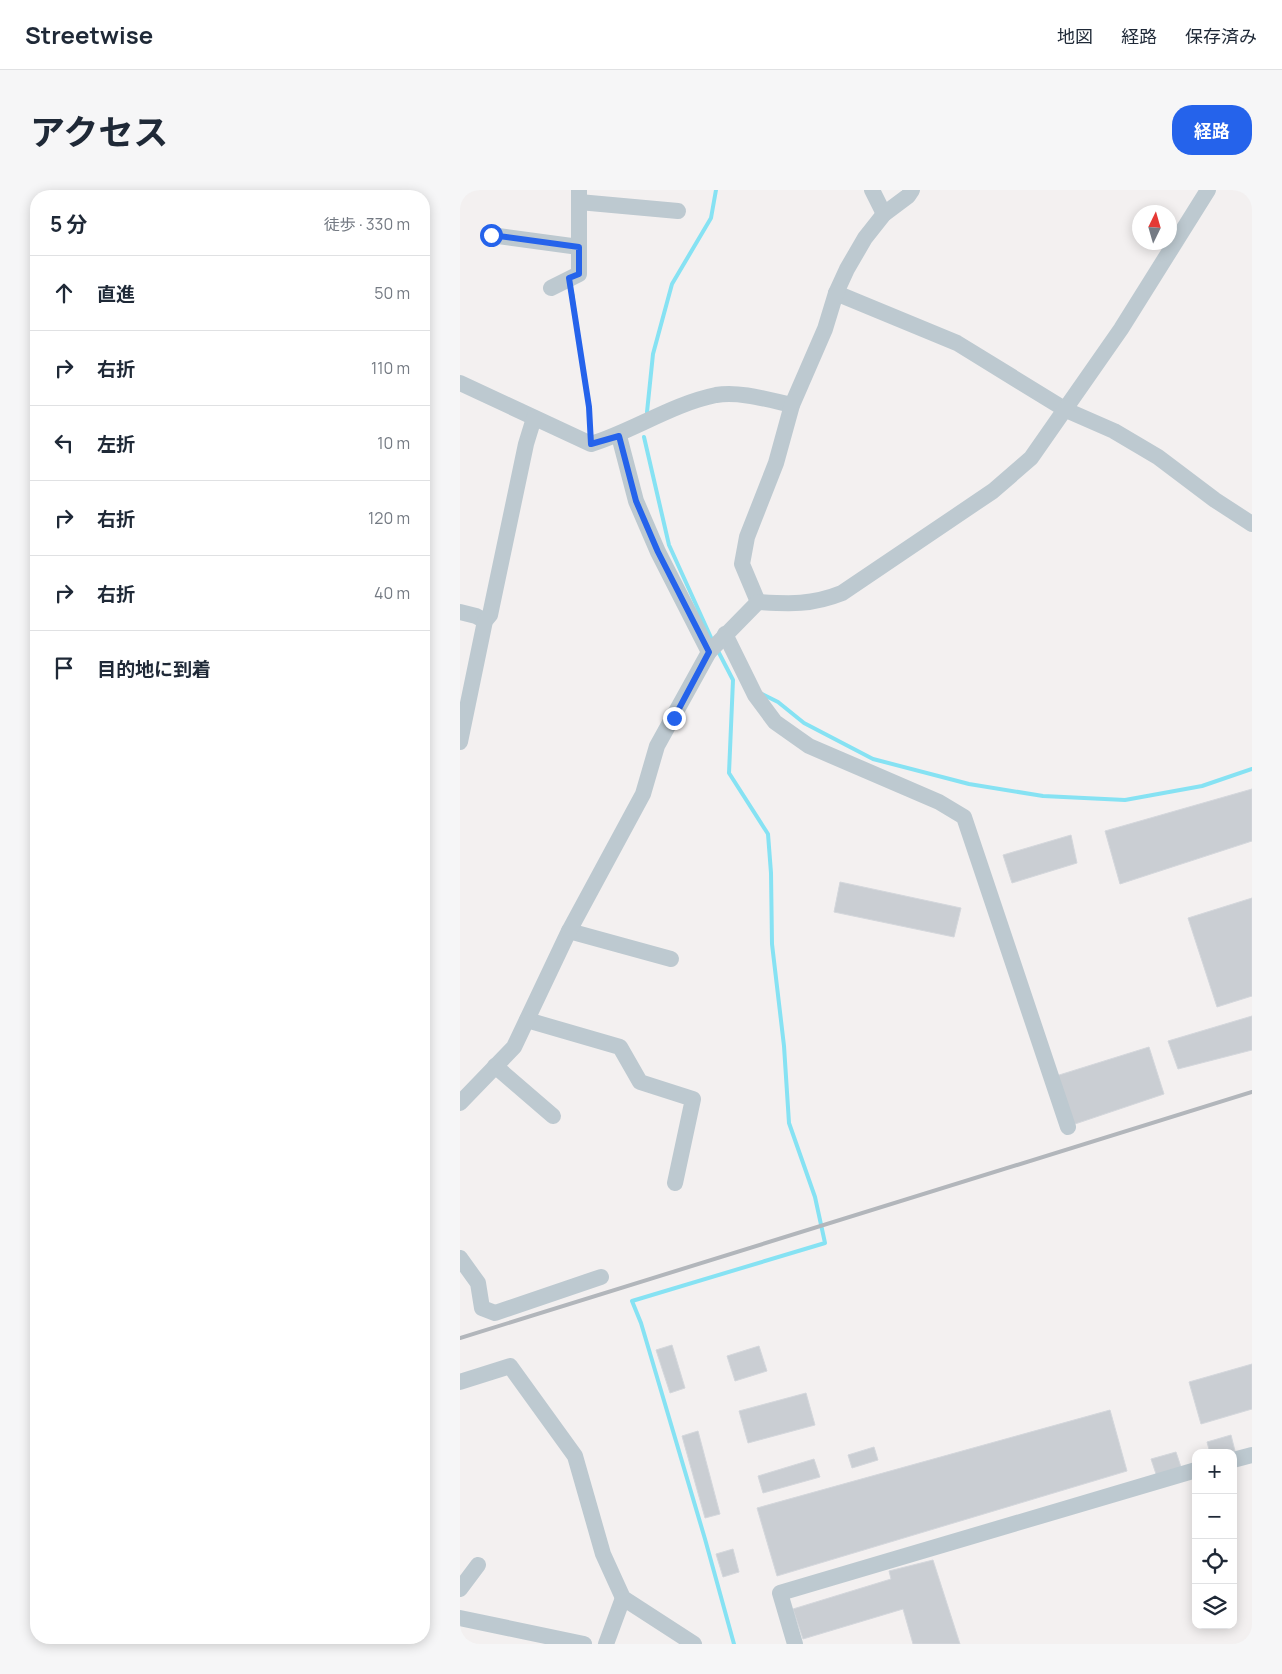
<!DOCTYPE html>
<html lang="ja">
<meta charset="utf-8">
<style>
body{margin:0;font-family:Manrope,"Noto Sans JP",sans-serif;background:#f6f6f7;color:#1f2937}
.controls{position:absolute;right:15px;bottom:15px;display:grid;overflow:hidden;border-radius:10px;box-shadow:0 2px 12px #0003}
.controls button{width:45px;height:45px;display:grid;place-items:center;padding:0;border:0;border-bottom:1px solid #e0e1e3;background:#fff;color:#1f2937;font:25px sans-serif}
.compass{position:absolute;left:672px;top:15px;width:45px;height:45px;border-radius:50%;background:#fff;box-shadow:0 2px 12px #0003;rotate:5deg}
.stop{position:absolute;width:15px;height:15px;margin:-11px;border:4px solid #2563eb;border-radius:50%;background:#fff}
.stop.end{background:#2563eb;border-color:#fff;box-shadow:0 1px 5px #0008}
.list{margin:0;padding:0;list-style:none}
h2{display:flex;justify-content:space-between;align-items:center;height:65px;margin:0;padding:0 20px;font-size:21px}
h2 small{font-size:16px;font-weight:400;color:#747a83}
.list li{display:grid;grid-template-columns:32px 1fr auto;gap:15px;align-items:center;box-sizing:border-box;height:75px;padding:0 20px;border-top:1px solid #e0e1e3}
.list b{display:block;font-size:19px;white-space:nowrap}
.list em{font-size:16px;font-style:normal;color:#747a83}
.icon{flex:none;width:28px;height:28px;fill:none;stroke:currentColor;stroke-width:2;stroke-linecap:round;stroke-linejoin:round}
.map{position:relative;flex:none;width:792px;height:1454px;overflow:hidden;border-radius:20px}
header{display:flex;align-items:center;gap:30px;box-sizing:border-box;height:70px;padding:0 25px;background:#fff;border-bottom:1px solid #e0e1e3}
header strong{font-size:24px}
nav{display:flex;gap:28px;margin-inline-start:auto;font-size:18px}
.intro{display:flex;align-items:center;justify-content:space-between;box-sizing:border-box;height:120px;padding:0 30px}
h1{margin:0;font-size:35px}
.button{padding:12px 22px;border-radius:20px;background:#2563eb;color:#fff;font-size:18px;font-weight:700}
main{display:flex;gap:30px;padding:0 30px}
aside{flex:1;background:#fff;border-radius:20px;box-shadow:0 2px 12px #0003}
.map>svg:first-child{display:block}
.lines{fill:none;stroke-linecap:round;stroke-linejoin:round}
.stream{stroke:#86e2f3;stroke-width:4}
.building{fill:#caced3;stroke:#d4d7dc}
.path{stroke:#71d49e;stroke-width:2.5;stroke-dasharray:4 2.5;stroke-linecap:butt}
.minor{stroke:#bdc9d0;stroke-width:16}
.rail{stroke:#b2b6bb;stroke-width:4}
.route{stroke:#2563eb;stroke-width:6}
</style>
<header>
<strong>Streetwise</strong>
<nav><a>地図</a><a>経路</a><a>保存済み</a></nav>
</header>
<div class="intro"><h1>アクセス</h1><a class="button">経路</a></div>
<main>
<aside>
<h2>5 分<small>徒歩 · 330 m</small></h2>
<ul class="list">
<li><svg class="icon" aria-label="ahead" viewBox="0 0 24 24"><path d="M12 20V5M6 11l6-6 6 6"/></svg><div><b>直進</b></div><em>50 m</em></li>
<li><svg class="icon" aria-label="right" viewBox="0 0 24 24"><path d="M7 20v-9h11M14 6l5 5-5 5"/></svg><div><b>右折</b></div><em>110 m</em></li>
<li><svg class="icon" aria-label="left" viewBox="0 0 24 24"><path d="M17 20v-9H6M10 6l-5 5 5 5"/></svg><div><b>左折</b></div><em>10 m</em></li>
<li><svg class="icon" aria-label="right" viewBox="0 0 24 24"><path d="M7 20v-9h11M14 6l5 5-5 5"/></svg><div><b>右折</b></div><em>120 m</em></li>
<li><svg class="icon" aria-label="right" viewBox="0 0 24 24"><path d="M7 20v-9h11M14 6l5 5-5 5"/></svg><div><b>右折</b></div><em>40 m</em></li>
<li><svg class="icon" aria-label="arrive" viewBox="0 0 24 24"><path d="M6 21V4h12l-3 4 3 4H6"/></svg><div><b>目的地に到着</b></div></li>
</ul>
</aside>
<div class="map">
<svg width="792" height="1454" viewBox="0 0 792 1454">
<rect width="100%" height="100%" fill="#f3f0f0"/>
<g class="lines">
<!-- stream -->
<g class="stream">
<polyline points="187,222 193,164 212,94 251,28 256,0"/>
<polyline points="184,247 209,355 253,452"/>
<polyline points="258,461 273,490 269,583 308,644 311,683 312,754 324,856 329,933 355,1007 365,1053 172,1111 181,1133 245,1349 274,1454"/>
<polyline points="302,504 318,512 344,533 413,569 509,594 583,606 665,610 742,596 792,579"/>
</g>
</g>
<!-- building -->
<g class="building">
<polygon points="792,599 792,651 660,694 645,641"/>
<polygon points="611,645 617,673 552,693 543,665"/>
<polygon points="380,692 501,718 494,747 374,722"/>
<polygon points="792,708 792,806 757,817 728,728"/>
<polygon points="792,826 792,860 718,879 708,851"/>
<polygon points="689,857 704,904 612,935 596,886"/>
<polygon points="212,1155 225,1198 210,1203 196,1160"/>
<polygon points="299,1156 307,1181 275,1191 267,1166"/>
<polygon points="792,1174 792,1219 741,1234 729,1192"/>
<polygon points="346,1203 355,1235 288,1253 279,1221"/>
<polygon points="650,1220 667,1281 317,1386 297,1318"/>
<polygon points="238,1241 260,1324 245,1328 222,1246"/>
<polygon points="771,1245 775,1261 750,1263 747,1252"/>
<polygon points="414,1257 418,1270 392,1278 388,1265"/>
<polygon points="716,1262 722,1280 697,1287 691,1269"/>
<polygon points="354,1269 360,1287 303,1303 298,1286"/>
<polygon points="273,1359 279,1382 263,1387 256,1364"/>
<polygon points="473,1370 500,1454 453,1454 443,1419 343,1449 333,1419 431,1389 429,1381"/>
</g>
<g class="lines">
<!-- path -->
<polyline class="path" points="113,104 131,240"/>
<!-- minor -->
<g class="minor">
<polyline points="412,0 424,24"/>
<polyline points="119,12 218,21"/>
<polyline points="31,45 119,57"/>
<polyline points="91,98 119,84 119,0"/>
<polyline points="376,103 497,153 606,220 654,241 698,267 755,310 792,334"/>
<path d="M0,193L131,254C173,241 212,214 256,205C280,201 309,210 332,215"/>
<polyline points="159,246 176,311 198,362 249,462"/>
<polyline points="298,412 282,374 287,347 316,273 332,215 365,139 376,103 387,79 405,48 424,24 448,6 452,0"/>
<polyline points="0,422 16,426 25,431"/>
<polyline points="265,444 295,505 315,532 349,556 479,612 504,627 608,937"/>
<polyline points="0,552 25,431 30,425 66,254 74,228"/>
<polyline points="109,741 211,769"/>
<polyline points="67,830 160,857 180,892 233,909 215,993"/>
<polyline points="35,876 93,926"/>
<path d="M0,913L54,857L109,741L183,604L197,556L249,462L298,412C330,414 352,415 382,403L533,301L571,268L661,139L748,0"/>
<polyline points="0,1068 18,1093 22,1118 35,1123 141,1087"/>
<polyline points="0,1192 50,1176 115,1266 143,1364 163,1408 234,1454"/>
<polyline points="773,1270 792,1265"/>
<polyline points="0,1399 18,1375"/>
<polyline points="0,1428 124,1454"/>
<polyline points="146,1454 163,1408"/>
<polyline points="335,1454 320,1403 736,1280"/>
</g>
<!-- rail -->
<polyline class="rail" points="0,1148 792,902"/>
</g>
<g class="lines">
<!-- route -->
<polyline class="route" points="31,45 119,57 119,84 109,88 129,217 131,254 159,246 176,311 198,362 249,462 214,528"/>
</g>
</svg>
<div class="controls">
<button>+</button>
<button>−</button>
<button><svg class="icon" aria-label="locate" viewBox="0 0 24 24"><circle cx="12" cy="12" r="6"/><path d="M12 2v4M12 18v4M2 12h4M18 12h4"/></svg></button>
<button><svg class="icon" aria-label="layers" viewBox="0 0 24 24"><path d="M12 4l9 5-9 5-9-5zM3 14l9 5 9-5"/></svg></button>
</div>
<svg class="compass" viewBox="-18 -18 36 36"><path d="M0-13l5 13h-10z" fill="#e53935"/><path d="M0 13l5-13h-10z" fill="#747a83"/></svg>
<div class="stop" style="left:31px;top:45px"></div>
<div class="stop end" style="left:214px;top:528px"></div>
</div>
</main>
